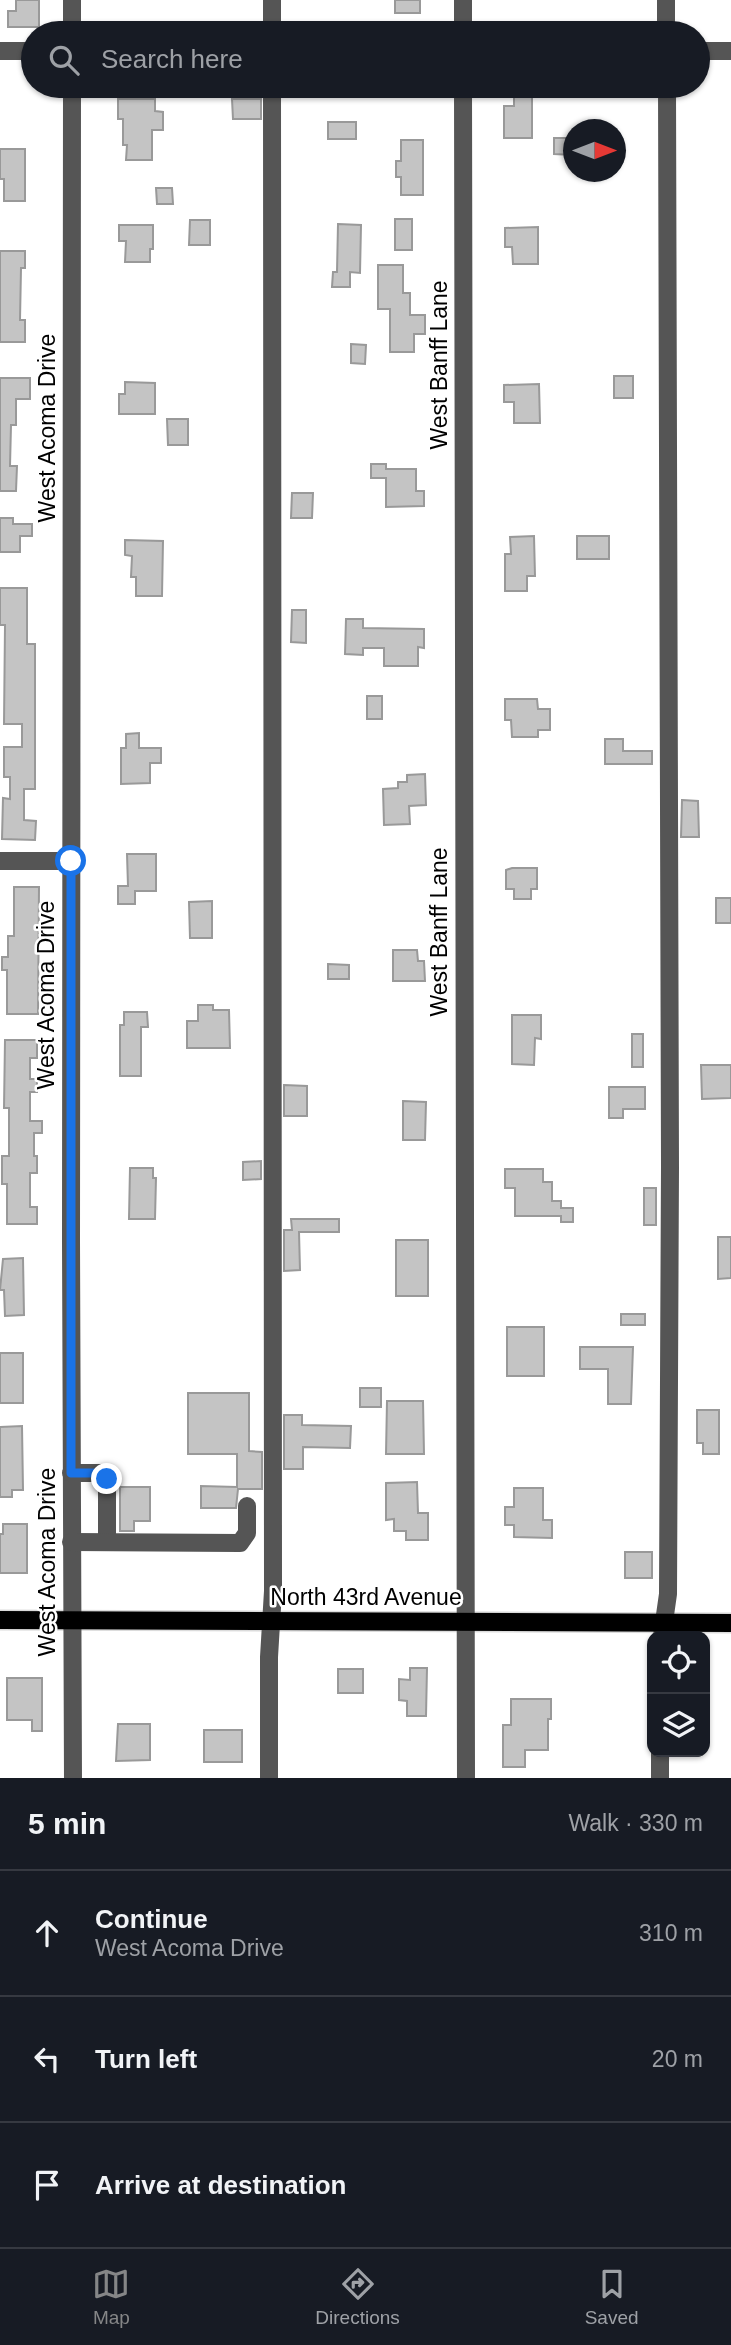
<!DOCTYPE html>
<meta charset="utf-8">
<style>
body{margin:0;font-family:Helvetica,sans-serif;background:#20242c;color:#f1f3f6}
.controls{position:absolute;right:21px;bottom:21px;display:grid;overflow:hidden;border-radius:14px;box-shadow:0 2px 5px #0004}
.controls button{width:63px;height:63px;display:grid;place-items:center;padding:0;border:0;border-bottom:2px solid #363941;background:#171b24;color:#f1f3f6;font:35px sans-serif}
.compass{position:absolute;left:563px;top:119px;width:63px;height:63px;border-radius:50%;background:#171b24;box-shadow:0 2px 5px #0004;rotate:90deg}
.stop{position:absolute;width:21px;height:21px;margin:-16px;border:5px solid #1a73e8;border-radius:50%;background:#fff}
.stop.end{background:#1a73e8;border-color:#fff;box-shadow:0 2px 7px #0008}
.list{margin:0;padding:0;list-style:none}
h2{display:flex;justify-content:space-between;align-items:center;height:91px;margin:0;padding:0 28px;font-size:30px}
h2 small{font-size:23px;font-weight:400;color:#9ea1a6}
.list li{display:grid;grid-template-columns:46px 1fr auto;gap:21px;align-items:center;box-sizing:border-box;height:126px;padding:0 28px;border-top:2px solid #363941}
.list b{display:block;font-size:26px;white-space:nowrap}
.list p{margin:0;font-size:23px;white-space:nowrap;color:#9ea1a6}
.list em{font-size:23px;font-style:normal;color:#9ea1a6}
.icon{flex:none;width:38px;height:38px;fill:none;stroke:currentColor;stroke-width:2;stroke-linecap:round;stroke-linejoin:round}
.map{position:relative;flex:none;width:731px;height:1778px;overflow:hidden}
.search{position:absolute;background:#171b24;box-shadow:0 2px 5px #0004;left:21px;right:21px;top:21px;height:77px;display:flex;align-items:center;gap:18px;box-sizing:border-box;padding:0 24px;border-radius:38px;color:#9ea1a6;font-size:26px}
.sheet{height:469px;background:#171b24}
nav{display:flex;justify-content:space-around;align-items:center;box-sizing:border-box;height:98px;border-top:2px solid #363941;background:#171b24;font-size:19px;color:#9ea1a6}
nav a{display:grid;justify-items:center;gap:4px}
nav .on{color:#858687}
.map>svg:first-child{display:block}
.building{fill:#c4c4c4;stroke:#999;stroke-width:2}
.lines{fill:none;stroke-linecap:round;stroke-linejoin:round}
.major-casing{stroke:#dbdbdb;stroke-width:21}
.minor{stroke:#555;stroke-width:18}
.major{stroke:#000;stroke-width:18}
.route{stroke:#1a73e8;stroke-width:9}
.labels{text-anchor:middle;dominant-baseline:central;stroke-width:5;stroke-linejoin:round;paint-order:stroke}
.street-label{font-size:23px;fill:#000;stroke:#fff}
</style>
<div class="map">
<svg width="731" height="1778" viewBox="0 0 731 1778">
<rect width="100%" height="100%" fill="#fff"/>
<!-- building -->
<g class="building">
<polygon points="16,0 39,0 39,27 8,27 8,11 16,11"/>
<rect x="395" y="0" width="25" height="13"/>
<polygon points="514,96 532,96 532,138 504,138 504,106 514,106"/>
<polygon points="118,99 155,99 155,111 163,112 163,130 152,130 152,160 126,160 127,145 123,145 123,119 118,119"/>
<polygon points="232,99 261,99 261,119 233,119"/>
<rect x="328" y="122" width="28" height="17"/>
<polygon points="554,138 573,138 573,155 554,154"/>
<polygon points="401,140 423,140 423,195 401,195 401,177 396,177 396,161 401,161"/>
<polygon points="0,149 25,149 25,201 4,201 4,179 0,179"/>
<polygon points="156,188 172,188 173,204 157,204"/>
<rect x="395" y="219" width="17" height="31"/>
<polygon points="190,220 210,220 210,245 189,245"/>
<polygon points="338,224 361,225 360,273 350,272 350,287 332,287 333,272 337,272"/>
<polygon points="119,225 153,225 153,249 150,249 150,262 125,262 126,241 119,241"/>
<polygon points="538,227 538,264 513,264 512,247 505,247 505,228"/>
<polygon points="0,251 25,251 25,268 21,268 20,320 25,320 25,342 0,342"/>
<polygon points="378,265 403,265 403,293 410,293 410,315 425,315 425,334 414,334 414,352 390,352 390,309 378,309"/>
<polygon points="351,344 366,345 365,364 351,363"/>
<rect x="614" y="376" width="19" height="22"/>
<polygon points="0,378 30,378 30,399 16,399 16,425 11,425 10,466 17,466 16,491 0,491"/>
<polygon points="125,382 155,383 155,414 119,414 119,394 125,394"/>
<polygon points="539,384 540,423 514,423 514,402 504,402 504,385"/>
<polygon points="167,419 188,419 188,445 168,445"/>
<polygon points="371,464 386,464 386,469 416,469 416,491 424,491 424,506 386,507 386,478 371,478"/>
<polygon points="292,493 313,493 312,518 291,518"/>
<polygon points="0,518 13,518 13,524 32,524 32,536 20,536 20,552 0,552"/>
<polygon points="534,536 535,576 527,576 527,591 505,591 505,554 511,554 510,537"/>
<rect x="577" y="536" width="32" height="23"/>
<polygon points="125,540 163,541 162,596 136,596 136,577 131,577 132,556 125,555"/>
<polygon points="0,588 27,588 27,644 35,644 35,789 24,789 24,820 36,821 35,840 2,839 3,798 10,799 10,777 4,777 4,747 22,747 22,724 4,724 5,625 0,625"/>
<polygon points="292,610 306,610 306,643 291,642"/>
<polygon points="346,619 363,619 363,628 424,629 424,648 418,647 418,666 384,666 384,648 363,648 363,655 345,654"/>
<rect x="367" y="696" width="15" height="23"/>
<polygon points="505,699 537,699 538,709 550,709 550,730 538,730 538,737 512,737 511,720 505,720"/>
<polygon points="139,733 139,748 161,748 161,763 150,763 150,783 121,784 121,748 126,748 126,734"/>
<polygon points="605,739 623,739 623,751 652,751 652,764 605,764"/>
<polygon points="425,774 426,805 409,806 410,824 384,825 383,789 398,788 398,782 407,782 407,775"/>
<polygon points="682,800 698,801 699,837 681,837"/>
<polygon points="127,854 156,854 156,891 135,891 135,904 118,904 118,886 128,886"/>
<polygon points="512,868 537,868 537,889 531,889 531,899 514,899 514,889 506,889 506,870"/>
<polygon points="14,887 39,887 38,1014 7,1014 7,970 2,970 2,957 8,957 8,936 14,936"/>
<rect x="716" y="898" width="15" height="25"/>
<polygon points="212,901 212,938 190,938 189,902"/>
<polygon points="393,950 417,950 418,961 424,961 425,981 393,981"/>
<polygon points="328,964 349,965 349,979 328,979"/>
<polygon points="198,1005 213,1005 213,1010 229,1010 230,1048 187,1048 187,1021 198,1021"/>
<polygon points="124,1012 147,1012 148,1027 141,1027 141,1076 120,1076 120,1025 124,1025"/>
<polygon points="512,1015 541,1015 541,1039 535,1038 534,1065 512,1064"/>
<rect x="632" y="1034" width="11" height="33"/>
<polygon points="5,1040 37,1040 37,1058 30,1058 30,1079 37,1079 37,1092 30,1092 30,1121 42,1121 42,1133 34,1133 34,1156 37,1156 37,1173 30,1173 30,1207 37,1207 37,1224 7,1224 7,1184 2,1184 2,1156 9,1156 9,1108 4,1108"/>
<polygon points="701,1065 731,1065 731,1098 702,1099"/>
<polygon points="284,1085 307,1086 307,1116 284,1116"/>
<polygon points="609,1087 645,1087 645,1109 623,1109 623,1118 609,1118"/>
<polygon points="403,1101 426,1102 425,1140 403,1140"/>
<polygon points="261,1161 261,1179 243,1180 243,1162"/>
<polygon points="130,1168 153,1168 153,1178 156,1178 155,1219 129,1219"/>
<polygon points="505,1169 543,1169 543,1182 552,1182 552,1201 561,1201 561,1208 573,1208 573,1222 561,1222 561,1216 515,1216 515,1188 505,1188"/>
<rect x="644" y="1188" width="12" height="37"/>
<polygon points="291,1219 339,1219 339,1232 299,1232 300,1270 284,1271 284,1230 292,1230"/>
<polygon points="718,1237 731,1237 731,1278 718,1279"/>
<rect x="396" y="1240" width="32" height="56"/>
<polygon points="23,1258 24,1315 5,1316 4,1290 0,1290 3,1259"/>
<rect x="621" y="1314" width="24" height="11"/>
<rect x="507" y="1327" width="37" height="49"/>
<polygon points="580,1347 633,1347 631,1404 608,1404 608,1369 580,1369"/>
<rect x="0" y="1353" width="23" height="50"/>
<rect x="360" y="1388" width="21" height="19"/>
<polygon points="188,1393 249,1393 249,1451 262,1452 262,1489 238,1489 236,1508 201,1508 201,1486 237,1487 237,1454 188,1454"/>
<polygon points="387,1401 423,1401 424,1454 386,1454"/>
<polygon points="697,1410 719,1410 719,1454 703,1454 703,1443 697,1443"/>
<polygon points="284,1415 302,1415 302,1425 351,1426 350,1448 303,1447 303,1469 284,1469"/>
<polygon points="22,1426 23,1490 12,1490 12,1497 0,1497 0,1427"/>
<polygon points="417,1482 418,1513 428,1513 428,1540 406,1540 406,1531 394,1531 394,1519 386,1520 386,1483"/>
<polygon points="120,1487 150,1487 150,1521 134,1521 134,1531 120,1531"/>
<polygon points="514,1488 543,1488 543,1520 552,1520 552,1538 514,1537 514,1525 505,1525 505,1507 514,1507"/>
<polygon points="3,1524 27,1524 27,1573 0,1573 0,1534 3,1534"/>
<rect x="625" y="1552" width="27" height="26"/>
<polygon points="410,1668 427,1668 426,1716 407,1716 407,1701 399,1700 399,1679 410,1680"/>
<rect x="338" y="1669" width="25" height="24"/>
<polygon points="7,1678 42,1678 42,1731 32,1731 32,1720 7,1720"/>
<polygon points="511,1699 551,1699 551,1719 548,1719 548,1750 525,1750 525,1767 503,1767 503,1725 511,1725"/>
<polygon points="118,1724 150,1724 150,1760 116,1761"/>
<rect x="204" y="1730" width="38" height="32"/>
</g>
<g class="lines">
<defs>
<polyline id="major" points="0,1620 731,1623"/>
</defs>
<!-- major casing -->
<use href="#major" class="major-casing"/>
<!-- minor -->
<g class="minor">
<polyline points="72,0 72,33"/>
<polyline points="463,0 463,33"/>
<polyline points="666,0 666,33"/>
<polyline points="272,33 272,0"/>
<polyline points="0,51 33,51"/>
<polyline points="698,51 731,51"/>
<polyline points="72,86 71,1242 73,1778"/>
<polyline points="463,86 466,1778"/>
<polyline points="0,861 71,861"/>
<polyline points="71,1473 102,1473 107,1479 107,1542"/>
<polyline points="71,1542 240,1543 247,1533 247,1506"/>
<polyline points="662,1636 668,1594 670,1167 667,86"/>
<polyline points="660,1752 660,1778"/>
<polyline points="269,1778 269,1657 273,1591 272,86"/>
</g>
<!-- major -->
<use href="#major" class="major"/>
</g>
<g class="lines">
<!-- route -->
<polyline class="route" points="71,861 71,1473 102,1473 107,1479"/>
</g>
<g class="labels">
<!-- street labels -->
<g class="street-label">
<text transform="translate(439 365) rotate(-90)">West Banff Lane</text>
<text transform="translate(47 428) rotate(-90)">West Acoma Drive</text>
<text transform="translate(439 932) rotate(-90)">West Banff Lane</text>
<text transform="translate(46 995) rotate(-90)">West Acoma Drive</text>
<text transform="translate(47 1562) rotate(-90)">West Acoma Drive</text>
<text x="366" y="1597">North 43rd Avenue</text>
</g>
</g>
</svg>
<div class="controls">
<button><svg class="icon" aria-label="locate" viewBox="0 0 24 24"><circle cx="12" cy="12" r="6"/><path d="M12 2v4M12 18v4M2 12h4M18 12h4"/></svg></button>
<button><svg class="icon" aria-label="layers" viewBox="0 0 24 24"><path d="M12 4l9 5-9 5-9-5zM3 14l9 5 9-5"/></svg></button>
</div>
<svg class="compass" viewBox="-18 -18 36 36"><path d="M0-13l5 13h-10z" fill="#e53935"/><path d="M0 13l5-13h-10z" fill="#9ea1a6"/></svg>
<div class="stop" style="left:71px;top:861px"></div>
<div class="stop end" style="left:107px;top:1479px"></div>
<div class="search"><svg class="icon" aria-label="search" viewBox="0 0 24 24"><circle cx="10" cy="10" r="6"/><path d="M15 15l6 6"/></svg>Search here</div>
</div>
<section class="sheet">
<h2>5 min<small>Walk · 330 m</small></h2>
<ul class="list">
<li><svg class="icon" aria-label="ahead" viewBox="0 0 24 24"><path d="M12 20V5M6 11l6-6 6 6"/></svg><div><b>Continue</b><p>West Acoma Drive</p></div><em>310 m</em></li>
<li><svg class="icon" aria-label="left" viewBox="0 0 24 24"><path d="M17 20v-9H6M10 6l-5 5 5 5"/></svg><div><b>Turn left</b></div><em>20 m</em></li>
<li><svg class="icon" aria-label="arrive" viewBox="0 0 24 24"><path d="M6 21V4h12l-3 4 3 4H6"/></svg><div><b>Arrive at destination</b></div></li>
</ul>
</section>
<nav>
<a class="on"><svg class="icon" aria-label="map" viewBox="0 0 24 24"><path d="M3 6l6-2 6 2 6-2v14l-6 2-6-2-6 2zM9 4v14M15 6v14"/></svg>Map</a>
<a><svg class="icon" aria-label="directions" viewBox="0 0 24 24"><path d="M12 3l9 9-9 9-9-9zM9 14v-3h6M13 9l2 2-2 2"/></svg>Directions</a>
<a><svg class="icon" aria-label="saved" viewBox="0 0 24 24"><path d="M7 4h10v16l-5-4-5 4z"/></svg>Saved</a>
</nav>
